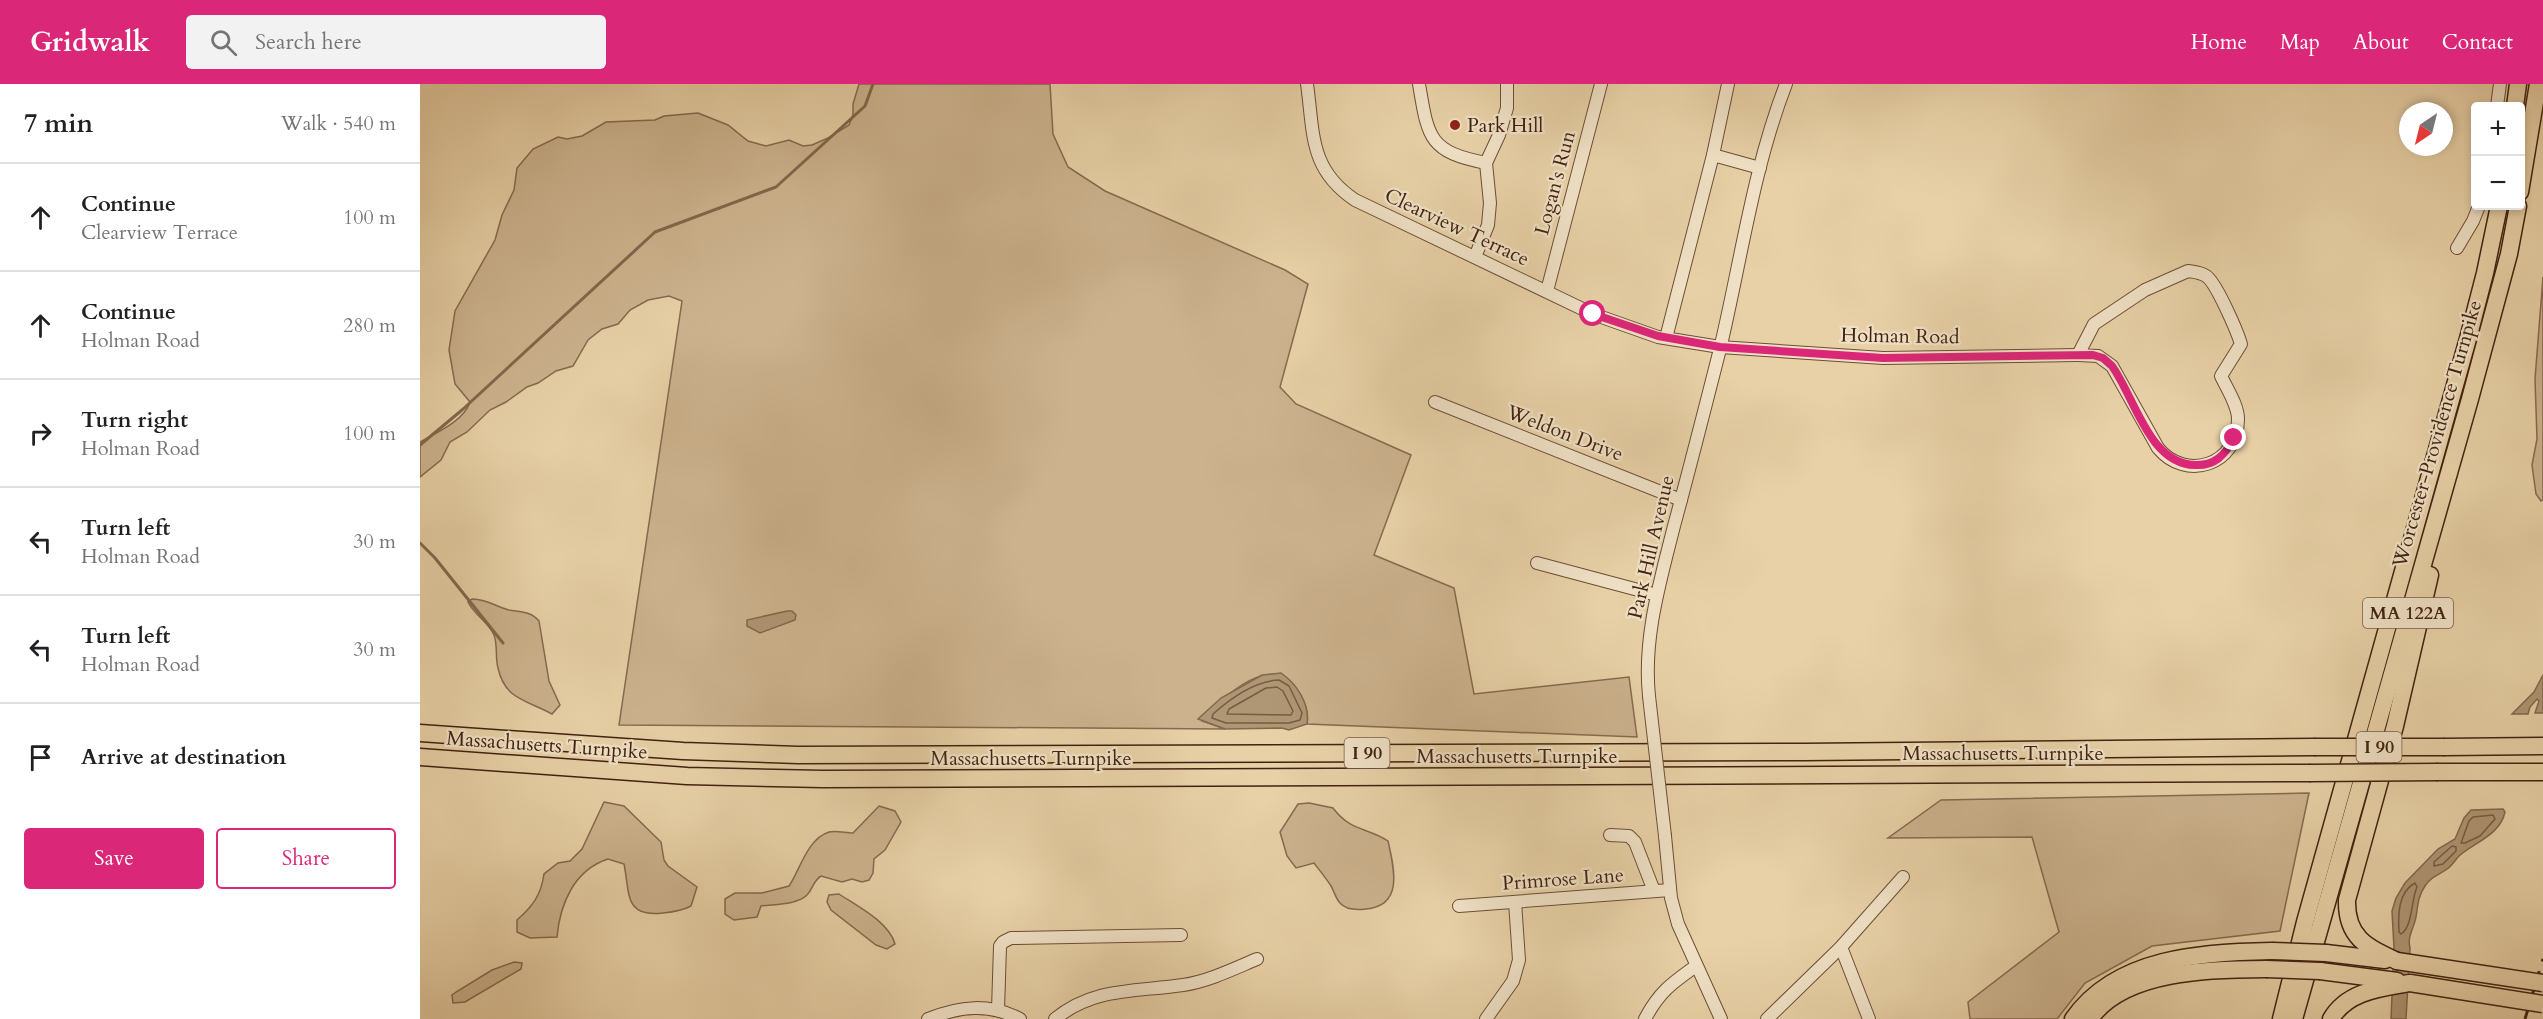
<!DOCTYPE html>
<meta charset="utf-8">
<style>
body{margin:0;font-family:Cardo,serif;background:#f2f2f2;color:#202124}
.controls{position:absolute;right:18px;top:18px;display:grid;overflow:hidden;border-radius:6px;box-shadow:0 3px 9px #0003}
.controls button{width:54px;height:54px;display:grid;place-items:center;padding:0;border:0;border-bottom:2px solid #e0e0e0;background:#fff;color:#202124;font:30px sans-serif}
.compass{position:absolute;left:1979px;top:18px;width:54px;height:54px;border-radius:50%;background:#fff;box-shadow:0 3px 9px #0003;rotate:215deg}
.stop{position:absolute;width:18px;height:18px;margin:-14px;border:4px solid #db2777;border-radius:50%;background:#fff}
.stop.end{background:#db2777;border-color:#fff;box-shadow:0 2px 6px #0008}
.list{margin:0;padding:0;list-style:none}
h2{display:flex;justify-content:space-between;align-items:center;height:78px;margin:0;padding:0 24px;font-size:26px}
h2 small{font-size:20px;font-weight:400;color:#757577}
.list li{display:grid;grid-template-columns:39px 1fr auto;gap:18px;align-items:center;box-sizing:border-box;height:108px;padding:0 24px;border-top:2px solid #e0e0e0}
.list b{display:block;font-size:22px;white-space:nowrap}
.list p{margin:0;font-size:20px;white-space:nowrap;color:#757577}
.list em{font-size:20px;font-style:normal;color:#757577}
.actions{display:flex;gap:12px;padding:18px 24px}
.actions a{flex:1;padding:14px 0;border:2px solid #db2777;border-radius:6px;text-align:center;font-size:21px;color:#db2777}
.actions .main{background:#db2777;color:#fff}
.icon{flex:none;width:33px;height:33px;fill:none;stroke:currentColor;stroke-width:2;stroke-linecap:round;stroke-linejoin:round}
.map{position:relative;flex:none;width:2123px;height:935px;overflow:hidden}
header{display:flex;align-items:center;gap:36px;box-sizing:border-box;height:84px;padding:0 30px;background:#db2777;color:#fff}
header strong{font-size:28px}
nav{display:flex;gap:33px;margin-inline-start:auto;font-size:21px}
.search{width:420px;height:54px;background:#f2f2f2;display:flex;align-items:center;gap:15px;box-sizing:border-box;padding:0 21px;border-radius:6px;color:#757577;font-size:22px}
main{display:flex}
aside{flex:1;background:#fff}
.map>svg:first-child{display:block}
.green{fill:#ccb38e;stroke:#866a50;stroke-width:1.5}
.water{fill:#af9674;stroke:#83684c;stroke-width:1.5}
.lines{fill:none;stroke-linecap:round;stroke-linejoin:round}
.shore{stroke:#785c42;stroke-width:1.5}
.stream{stroke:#83684c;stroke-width:3}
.minor-casing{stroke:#6b4e36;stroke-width:14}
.highway-casing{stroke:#412211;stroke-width:19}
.minor{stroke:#f0e1c6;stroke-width:12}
.highway{stroke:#e8d1a7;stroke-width:16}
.rail{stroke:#412211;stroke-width:3;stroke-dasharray:10 10;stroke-linecap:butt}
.minor-bridge-casing{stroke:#6b4e36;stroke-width:14;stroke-linecap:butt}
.highway-bridge-casing{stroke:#412211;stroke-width:19;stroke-linecap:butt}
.minor-bridge{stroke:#f0e1c6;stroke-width:12}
.highway-bridge{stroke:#e8d1a7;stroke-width:16}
.route{stroke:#db2777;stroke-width:8}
.poi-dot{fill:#8f2418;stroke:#f0e1c6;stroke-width:2}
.labels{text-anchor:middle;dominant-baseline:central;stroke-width:4.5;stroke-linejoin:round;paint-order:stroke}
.shield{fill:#f0e1c6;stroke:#765b47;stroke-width:1.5}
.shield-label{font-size:18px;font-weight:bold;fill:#412211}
.poi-label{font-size:20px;fill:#412211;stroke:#f0e1c6;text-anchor:start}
.street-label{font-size:20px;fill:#412211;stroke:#f0e1c6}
</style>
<header>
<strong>Gridwalk</strong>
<div class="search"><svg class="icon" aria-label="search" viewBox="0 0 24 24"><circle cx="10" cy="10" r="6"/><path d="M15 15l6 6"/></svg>Search here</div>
<nav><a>Home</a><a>Map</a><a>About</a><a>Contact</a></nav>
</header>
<main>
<aside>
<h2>7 min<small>Walk · 540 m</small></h2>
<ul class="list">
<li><svg class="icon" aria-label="ahead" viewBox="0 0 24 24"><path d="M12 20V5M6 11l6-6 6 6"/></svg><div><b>Continue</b><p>Clearview Terrace</p></div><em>100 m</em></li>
<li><svg class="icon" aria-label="ahead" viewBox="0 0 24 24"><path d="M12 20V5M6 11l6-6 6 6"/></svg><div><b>Continue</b><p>Holman Road</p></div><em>280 m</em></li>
<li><svg class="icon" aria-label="right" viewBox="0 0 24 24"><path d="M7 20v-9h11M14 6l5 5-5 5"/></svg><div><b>Turn right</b><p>Holman Road</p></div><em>100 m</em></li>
<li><svg class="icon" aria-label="left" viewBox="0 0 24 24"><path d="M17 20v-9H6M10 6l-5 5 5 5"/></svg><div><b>Turn left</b><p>Holman Road</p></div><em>30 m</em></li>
<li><svg class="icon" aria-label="left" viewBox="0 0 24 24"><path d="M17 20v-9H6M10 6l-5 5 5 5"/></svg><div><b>Turn left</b><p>Holman Road</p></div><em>30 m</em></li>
<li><svg class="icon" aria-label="arrive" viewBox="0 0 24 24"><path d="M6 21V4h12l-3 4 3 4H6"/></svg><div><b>Arrive at destination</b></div></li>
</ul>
<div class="actions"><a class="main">Save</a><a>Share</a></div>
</aside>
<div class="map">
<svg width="2123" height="935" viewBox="0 0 2123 935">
<rect width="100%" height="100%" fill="#e8d1a7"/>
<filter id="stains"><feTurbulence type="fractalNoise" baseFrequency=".00333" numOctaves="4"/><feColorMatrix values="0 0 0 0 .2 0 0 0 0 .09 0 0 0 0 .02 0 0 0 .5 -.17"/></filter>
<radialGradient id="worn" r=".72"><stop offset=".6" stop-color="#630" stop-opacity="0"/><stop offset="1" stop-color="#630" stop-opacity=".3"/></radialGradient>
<!-- green -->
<g class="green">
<path d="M439,0H630L633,50L648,83L685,107L865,186L888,200L860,303L876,320L991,371L954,471L1034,504L1054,610L1209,593L1217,653L887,640C889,627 885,621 879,609C855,563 803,613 782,637L805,645L199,641L262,217L249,212L228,216L210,226L198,240L182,245L168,256L153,282L136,287L118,299L107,303L86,318L70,326L47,348L30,358L21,376L0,393V358C16,349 44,337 50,318L35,300L29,266L35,227L75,156L82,131L94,106L97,84L113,65L138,53L147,55L162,52L186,38L235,36L244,32L278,29L308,41L328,57L346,62L369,56L383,62L392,61L408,54L429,41L433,31V20Z"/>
<polygon points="2123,193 2123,416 2121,417 2116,410 2112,381 2117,355 2115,295"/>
<path d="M52,515C71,516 73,522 89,526C100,528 111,527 119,537L129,597L140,621L132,630C107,616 85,616 78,584C75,573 78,562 74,551C68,537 54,531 48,518Z"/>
<polygon points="1889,709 1860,847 1732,862 1665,899 1637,935 1550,935 1548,918 1639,848 1612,753 1468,754 1521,716"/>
<path d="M184,718L204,722L241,758L244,776L248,782L277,803L271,822C262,827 253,828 243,829C204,834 210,809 204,780L188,775C154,786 140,820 137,853L110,854L97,848V836C113,822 121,811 124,790L138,779L150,777L162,765Z"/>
<path d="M889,719L913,724C931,748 947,743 968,757C974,784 984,822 946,825C938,826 926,826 920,819C916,815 914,807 911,802C906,794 900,787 894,779L876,784L867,772L860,748L878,720Z"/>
<path d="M459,722L475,727L481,738L465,766L454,775L453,789L449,796L442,798L432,795L422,798L401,792C393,797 393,805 387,811C377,821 354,820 341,822L337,833L314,836L305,830V815L315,809H342L369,802C380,786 387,755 409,748C415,746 426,749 433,749Z"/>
<path d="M419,810C437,822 469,838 475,860L467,865L456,861L411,826L407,818L409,811Z"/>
<polygon points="94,878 102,879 101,885 45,918 33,919 32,911 36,908 72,886"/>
</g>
<!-- water -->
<g class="water">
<polygon points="367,527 372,527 376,531 375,536 340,549 327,542 327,536"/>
<path d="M861,589C877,600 890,620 887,640L869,646L862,644L805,645L778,635L801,614L842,591Z"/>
<polygon points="2123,591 2123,629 2115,629 2119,617 2117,615 2110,623 2108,630 2092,630 2114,608"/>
<path d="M2083,725L2085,728C2080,751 2055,758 2039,772C2035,776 2032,782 2027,785C2018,792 2011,792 2005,802C1998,812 1998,821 1996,833C1994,844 1987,852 1990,864L1986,935H1971L1974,864L1972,827L1976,814L1985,799L2018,765L2035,755L2044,734L2051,726Z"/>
</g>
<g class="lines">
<!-- shore -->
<g class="shore">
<path d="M859,596L869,602L882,629L880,636L869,639H806L792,634L793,630C811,614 835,597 859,596Z"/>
<polygon points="857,603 863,607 873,627 871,631 807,630 809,625 846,604"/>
<polygon points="2073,731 2075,735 2060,752 2045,759 2041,759 2049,737 2053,733"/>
<polygon points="2032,762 2036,763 2036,767 2023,780 2014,782 2014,778"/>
<path d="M1995,799L1997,803C1991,816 1993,842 1981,850L1979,848C1978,831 1978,808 1995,799Z"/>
</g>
<!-- stream -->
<g class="stream">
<polyline points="0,361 42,326 235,148 356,103 445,22 453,0"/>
<polyline points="0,459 15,474 83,559"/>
</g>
<defs>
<g id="minor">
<path d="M887,0C894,50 889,85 935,116L1173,230L1238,253L1300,263L1463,274L1658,271"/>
<path d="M999,0C1008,54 1009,68 1066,79"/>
<polyline points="2077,22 2080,0"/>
<polyline points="1293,71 1308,0"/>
<polyline points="2037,164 2053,137 2059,122"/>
<polyline points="1055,173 1068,141 1070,119 1066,79 1079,51 1087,24 1087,0"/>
<path d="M1768,187C1774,188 1780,188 1786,192C1796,198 1817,247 1821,260L1801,292C1807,305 1818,321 1818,335C1818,381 1766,398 1738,364L1692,282L1678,272L1658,271L1674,240L1725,206Z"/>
<polyline points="1127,207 1181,0"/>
<polyline points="1246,254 1293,71 1340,84"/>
<polyline points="1015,318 1261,416"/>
<polyline points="1117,479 1237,511"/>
<path d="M1229,612C1223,554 1240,498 1254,442C1270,383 1285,324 1300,265C1321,177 1333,85 1366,0"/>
<polyline points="1190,751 1209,752 1215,758 1234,807"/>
<polyline points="1245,752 1251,814 1258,840 1301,935"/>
<polyline points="1039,822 1250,806"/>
<polyline points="1421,863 1449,935"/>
<polyline points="578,926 580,862 583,858 591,854 761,851"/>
<path d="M508,935C540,922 569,919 600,935"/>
<path d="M635,935C674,903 716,908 763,901C789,897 813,885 837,875"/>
<polyline points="1066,935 1093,897 1099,876 1095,818"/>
<path d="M1225,935C1239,908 1252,899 1276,882"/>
<polyline points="1347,935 1421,863 1483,793"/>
</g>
<g id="highway">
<polyline points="2095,22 2098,0"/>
<polyline points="2100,108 2118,0"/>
<polyline points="0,649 263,667 378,671 1384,668 1894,663"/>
<polyline points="2025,663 2123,662"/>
<polyline points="0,673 267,692 403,695 1889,689"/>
<polyline points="2018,688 2123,688"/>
<polyline points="1906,869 1965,876"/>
<path d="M1977,877C1947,863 1926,854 1927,816L1975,642L2010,491"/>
<polyline points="1900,887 1977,897"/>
<path d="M1653,935C1696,873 1783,868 1852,867"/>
<path d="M1670,935C1703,886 1793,885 1846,885"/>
<polyline points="1861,935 1885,838 2049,251 2065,189 2079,122"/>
<polyline points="1874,935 2050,315 2089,170 2098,122"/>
<path d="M1911,935C1927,907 1961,904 1990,899"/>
</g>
</defs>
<!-- minor casing -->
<use href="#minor" class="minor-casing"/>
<!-- highway casing -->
<use href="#highway" class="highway-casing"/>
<!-- minor -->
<use href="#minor" class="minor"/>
<!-- highway -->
<use href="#highway" class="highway"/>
<!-- rail -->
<polyline class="rail" points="2105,935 2123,875"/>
<defs>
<polyline id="minor-bridge" points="1229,612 1245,752"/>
<g id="highway-bridge">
<polyline points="1894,663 2025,663"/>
<polyline points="1889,689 2018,688"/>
<polyline points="1852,867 1906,869"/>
<polyline points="1977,877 2123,899"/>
<polyline points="1846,885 1900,887"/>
<polyline points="1990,899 2123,920"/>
</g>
</defs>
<!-- minor-bridge casing -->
<use href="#minor-bridge" class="minor-bridge-casing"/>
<!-- highway-bridge casing -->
<use href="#highway-bridge" class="highway-bridge-casing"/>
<!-- minor-bridge -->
<use href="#minor-bridge" class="minor-bridge"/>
<!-- highway-bridge -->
<use href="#highway-bridge" class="highway-bridge"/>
</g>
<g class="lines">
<!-- route -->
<path class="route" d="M1173,230L1238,252L1300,263L1463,274L1673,271L1683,274L1692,282C1715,314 1729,380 1775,381C1795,382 1805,371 1814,354"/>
</g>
<!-- markers -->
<circle class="poi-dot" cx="1035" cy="41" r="6"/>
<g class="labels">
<!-- shield labels -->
<g class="shield">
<rect x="1943" y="514" width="90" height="30" rx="4.5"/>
<rect x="1936.5" y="648" width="45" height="30" rx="4.5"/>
<rect x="924.5" y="654" width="45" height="30" rx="4.5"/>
</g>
<g class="shield-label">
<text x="1988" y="529">MA 122A</text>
<text x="1959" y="663">I 90</text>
<text x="947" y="669">I 90</text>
</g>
<!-- poi labels -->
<g class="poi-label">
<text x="1047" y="41">Park Hill</text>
</g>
<!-- street labels -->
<g class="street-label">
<text transform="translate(1135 99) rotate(-75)">Logan's Run</text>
<text transform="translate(1037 143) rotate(25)">Clearview Terrace</text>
<text transform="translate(1480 252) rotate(1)">Holman Road</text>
<text transform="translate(1145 349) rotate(21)">Weldon Drive</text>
<text transform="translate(2017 350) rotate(-74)">Worcester-Providence Turnpike</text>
<text transform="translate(1231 463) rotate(-77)">Park Hill Avenue</text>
<text transform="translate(127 661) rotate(4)">Massachusetts Turnpike</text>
<text x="1583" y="669">Massachusetts Turnpike</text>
<text x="1097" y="672">Massachusetts Turnpike</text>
<text x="611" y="674">Massachusetts Turnpike</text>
<text transform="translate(1143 795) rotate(-4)">Primrose Lane</text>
</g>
</g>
<rect width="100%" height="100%" filter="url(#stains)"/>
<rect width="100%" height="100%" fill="url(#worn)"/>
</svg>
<div class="controls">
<button>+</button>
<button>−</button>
</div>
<svg class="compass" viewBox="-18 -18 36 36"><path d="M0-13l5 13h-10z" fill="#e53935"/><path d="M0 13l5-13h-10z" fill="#757577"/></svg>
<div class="stop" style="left:1173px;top:230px"></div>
<div class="stop end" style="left:1814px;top:354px"></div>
</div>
</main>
